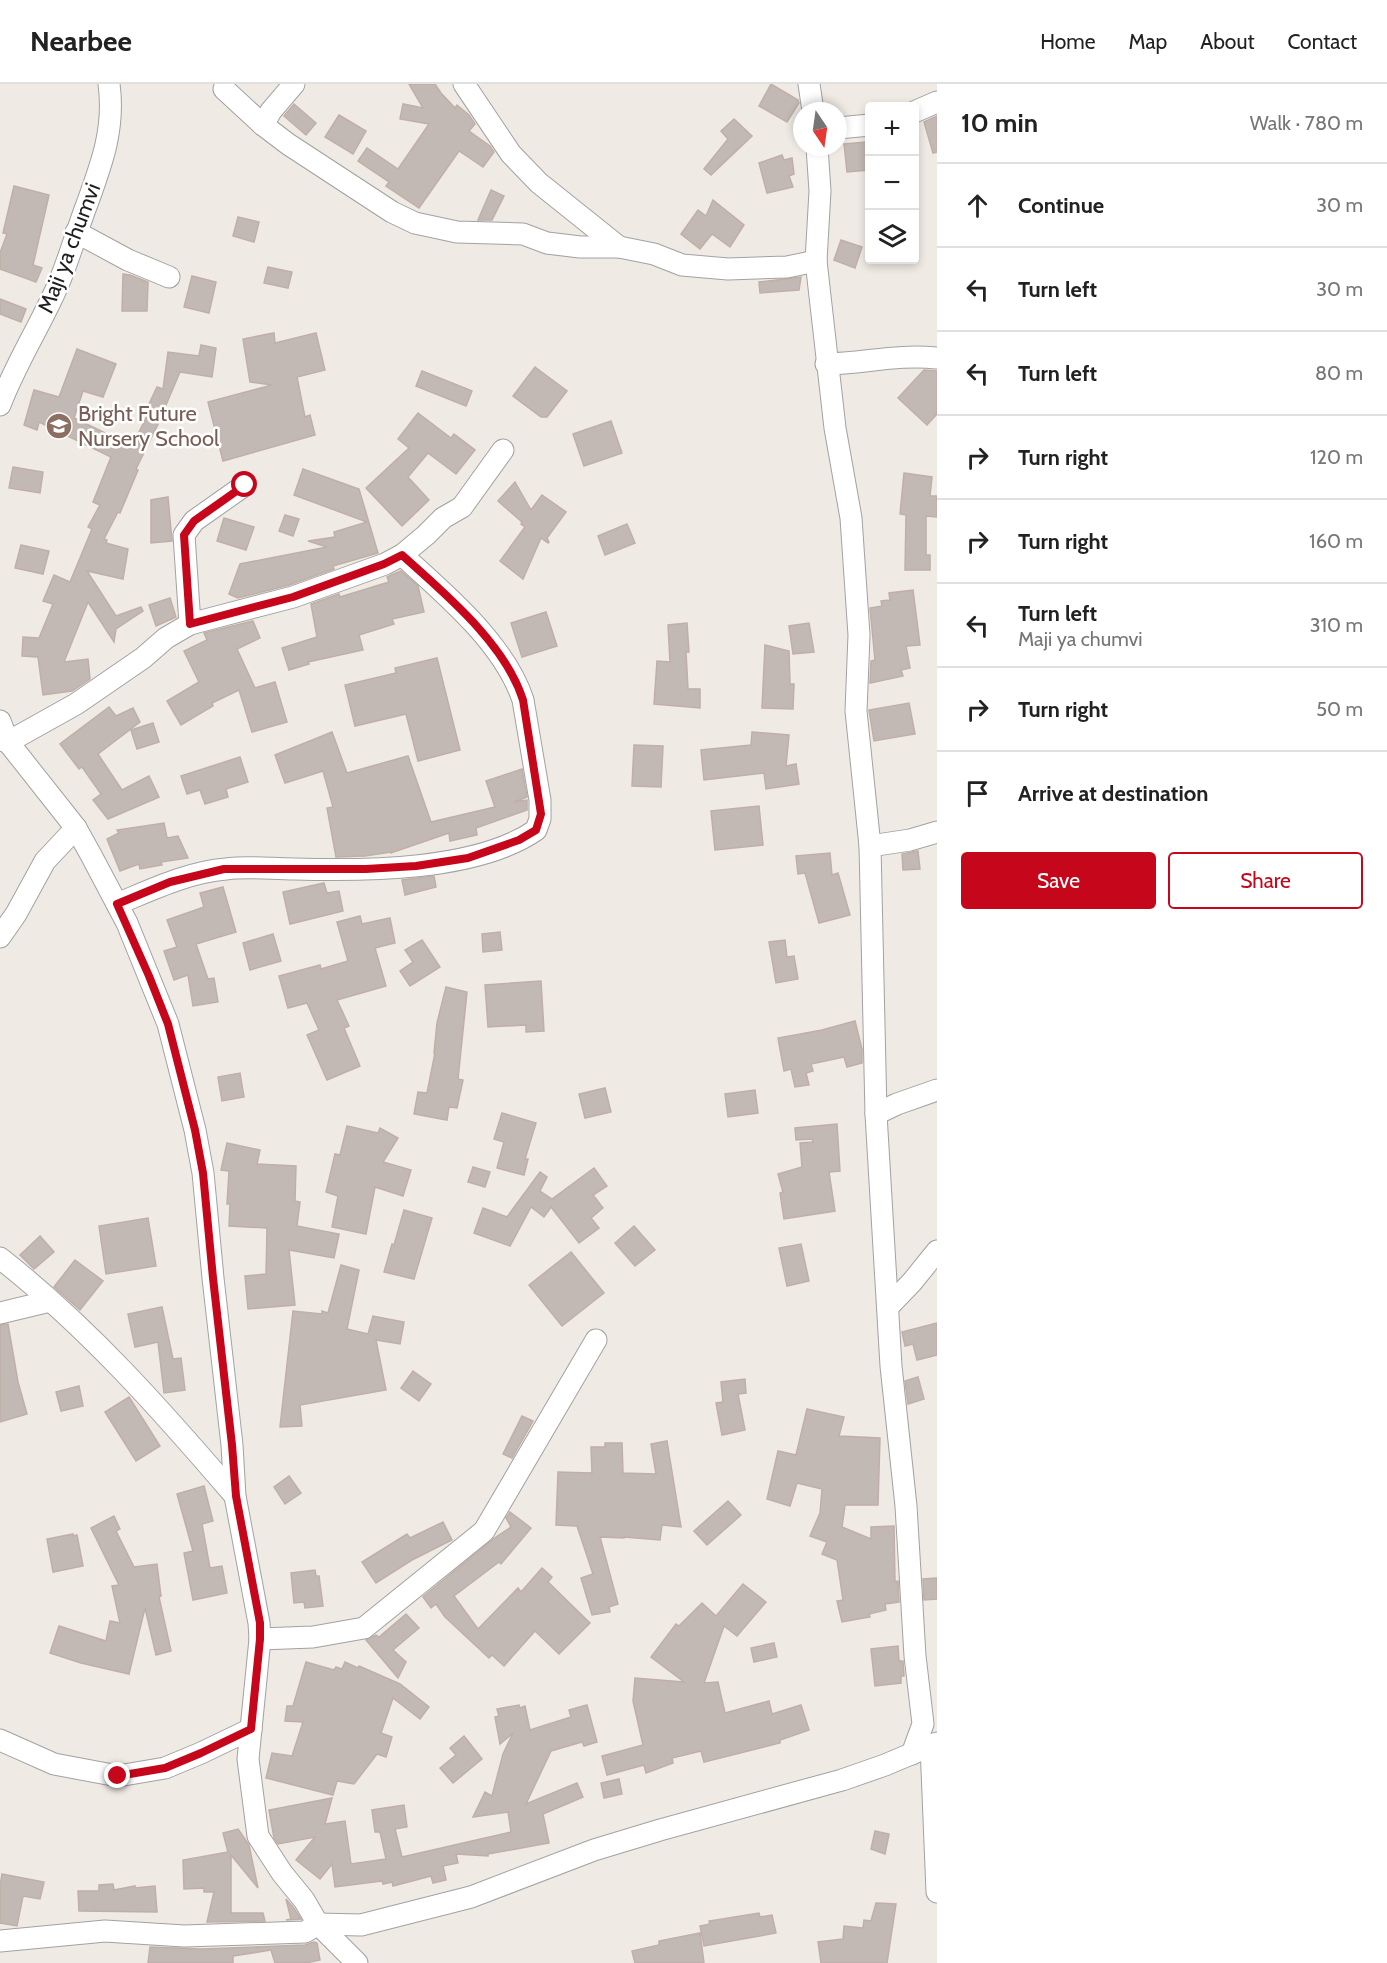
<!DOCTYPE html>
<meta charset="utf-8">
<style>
body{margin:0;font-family:Cabin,sans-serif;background:#f6f6f6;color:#222}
.controls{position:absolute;right:18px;top:18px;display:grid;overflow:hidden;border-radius:6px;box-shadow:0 3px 9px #0003}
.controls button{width:54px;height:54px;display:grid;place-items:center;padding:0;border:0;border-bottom:2px solid #e0e0e0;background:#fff;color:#222;font:30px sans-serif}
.compass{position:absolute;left:793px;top:18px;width:54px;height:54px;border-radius:50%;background:#fff;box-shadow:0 3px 9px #0003;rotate:167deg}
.stop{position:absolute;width:18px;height:18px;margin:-14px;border:4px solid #c6061a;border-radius:50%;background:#fff}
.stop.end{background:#c6061a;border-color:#fff;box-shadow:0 2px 6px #0008}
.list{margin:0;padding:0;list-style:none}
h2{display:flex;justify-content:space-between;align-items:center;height:78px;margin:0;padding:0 24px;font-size:26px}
h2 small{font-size:20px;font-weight:400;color:#767676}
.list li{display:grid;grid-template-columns:39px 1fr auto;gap:18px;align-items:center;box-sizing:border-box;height:84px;padding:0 24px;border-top:2px solid #e0e0e0}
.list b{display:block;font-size:22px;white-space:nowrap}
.list p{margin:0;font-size:20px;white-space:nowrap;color:#767676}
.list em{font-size:20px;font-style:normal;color:#767676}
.actions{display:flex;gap:12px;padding:18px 24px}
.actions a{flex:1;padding:14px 0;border:2px solid #c6061a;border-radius:6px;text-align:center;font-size:21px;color:#c6061a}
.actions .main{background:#c6061a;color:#fff}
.icon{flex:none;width:33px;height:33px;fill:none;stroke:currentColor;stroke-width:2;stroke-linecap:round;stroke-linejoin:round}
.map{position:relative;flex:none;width:937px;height:1879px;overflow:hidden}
header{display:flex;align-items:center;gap:36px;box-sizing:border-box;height:84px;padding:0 30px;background:#fff;border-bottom:2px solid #e0e0e0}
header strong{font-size:28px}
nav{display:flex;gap:33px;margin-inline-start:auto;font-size:21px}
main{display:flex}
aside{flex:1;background:#fff}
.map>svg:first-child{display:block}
.building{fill:#c3b9b4;stroke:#c0afa7;stroke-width:1.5}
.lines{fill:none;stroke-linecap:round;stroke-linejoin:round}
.street-casing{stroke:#a2a2a2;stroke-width:23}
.street{stroke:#fff;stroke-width:21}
.route{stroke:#c6061a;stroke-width:8}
.labels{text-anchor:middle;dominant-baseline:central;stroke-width:5;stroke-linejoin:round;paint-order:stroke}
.street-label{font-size:22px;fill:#1e1e1e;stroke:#fff}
.education-label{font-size:22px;fill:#785e54;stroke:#fff;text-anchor:start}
</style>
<header>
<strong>Nearbee</strong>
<nav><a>Home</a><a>Map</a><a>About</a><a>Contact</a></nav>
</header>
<main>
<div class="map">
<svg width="937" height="1879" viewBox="0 0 937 1879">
<rect width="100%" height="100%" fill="#efeae4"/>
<!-- building -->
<g class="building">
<polygon points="409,0 435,0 441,9 455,24 457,21 469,31 475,40 469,47 490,62 494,68 483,83 459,67 419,124 386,102 389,98 358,77 367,64 398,85 429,40 400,35 403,20 423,24"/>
<polygon points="771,0 798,16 799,19 787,38 759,22"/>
<polygon points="294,20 316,39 306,51 284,32"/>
<polygon points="339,31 366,47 353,70 325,53"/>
<polygon points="937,32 937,68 933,69 924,38"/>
<polygon points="734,35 752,52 711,91 704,85 728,55 721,47"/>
<polygon points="866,58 869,86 847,88 844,60"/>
<polygon points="782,71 784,76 792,74 794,90 789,92 793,103 767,109 759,79"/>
<polygon points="14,102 49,111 33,181 42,184 36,198 0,185 0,169 7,150 3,149"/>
<polygon points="491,106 504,112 492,136 478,136"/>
<polygon points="713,116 744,141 730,163 712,150 700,165 681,150 698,126 706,132"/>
<polygon points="238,133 259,138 254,158 233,152"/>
<polygon points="841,156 862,163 855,184 834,176"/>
<polygon points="268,183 292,188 288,204 264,199"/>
<polygon points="123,190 130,191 148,198 147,227 122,227"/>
<polygon points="192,192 216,198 209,229 184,223"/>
<polygon points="801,193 799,206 760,209 759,198"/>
<polygon points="0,215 26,225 21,238 0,230"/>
<polygon points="274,249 275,259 316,249 325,286 297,293 305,333 310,331 315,351 223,377 208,318 272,301 250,298 243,255"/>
<polygon points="201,261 216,264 212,293 180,288 163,328 148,322 157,303 163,305 168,268 199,272"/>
<polygon points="77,265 116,280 103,313 83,307 74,334 132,362 149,328 161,334 136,385 138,386 120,429 118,428 104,455 107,456 106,459 128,465 123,495 87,487 116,532 141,523 143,527 116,545 114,558 88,518 64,578 88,575 90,595 72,607 43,611 38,573 22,572 23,553 39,554 53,520 43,517 54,491 70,498 92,445 88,443 100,421 93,418 111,373 39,338 37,346 24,341 34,306 59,313"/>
<polygon points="535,283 567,307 547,333 541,333 513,312"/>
<polygon points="924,286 937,287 937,330 927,341 898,314"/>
<polygon points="422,287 472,307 466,322 416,302"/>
<polygon points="418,329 451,354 454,350 475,366 456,390 428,369 408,393 429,416 402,442 366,404 409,364 398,355"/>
<polygon points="611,337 622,369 584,382 573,350"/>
<polygon points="13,383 43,388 40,409 9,404"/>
<polygon points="303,385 359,405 378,469 333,482 334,485 289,501 238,514 229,510 240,480 327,463 308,457 335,453 334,448 367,438 294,411"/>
<polygon points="904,389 932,393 930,412 937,412 937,433 926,432 926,471 930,471 930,486 905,486 906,431 900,430"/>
<polygon points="515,398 531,426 542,411 566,428 547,454 549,458 548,459 541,454 523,495 500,477 525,443 521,440 522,438 498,417"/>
<polygon points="168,413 172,457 151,459 151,416"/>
<polygon points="285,431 299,435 293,452 279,447"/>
<polygon points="224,434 254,443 246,466 217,457"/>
<polygon points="627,440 635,459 605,471 598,452"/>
<polygon points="21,461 49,467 43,490 15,484"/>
<polygon points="401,487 418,502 424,528 392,535 394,540 359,551 363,566 308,578 309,580 289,586 282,564 317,553 311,520 339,510 340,513 389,498 387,493"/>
<polygon points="913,506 920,561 906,562 910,584 901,586 903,592 870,599 871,577 875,576 870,524 882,522 881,517 890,516 889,509"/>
<polygon points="170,514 176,533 156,542 149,521"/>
<polygon points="546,528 557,562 522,573 511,539"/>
<polygon points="253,537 260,554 237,565 255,604 275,598 287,638 252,648 239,606 212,619 213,622 181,641 167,617 199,598 184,567 207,556 204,549"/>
<polygon points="687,539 689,568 686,568 688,605 700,605 700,624 654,620 657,577 670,578 668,541"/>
<polygon points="809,539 814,568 793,570 789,542"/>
<polygon points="765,561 789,567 790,600 794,600 793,625 762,624"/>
<polygon points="437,574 460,666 418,677 406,630 355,642 345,601 396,589 395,584"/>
<polygon points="909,619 915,650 874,657 869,626"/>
<polygon points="109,623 116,632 133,624 140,638 98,670 122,706 149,692 159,713 108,735 93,716 101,710 82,683 79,685 60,660"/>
<polygon points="153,639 159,658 137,665 131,646"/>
<polygon points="332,648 347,689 408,672 431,738 495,723 486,697 522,685 527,713 514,718 527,716 527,726 476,744 477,751 450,757 449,749 391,769 391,768 365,772 336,773 327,724 333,723 323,687 285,699 275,671"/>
<polygon points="752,648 789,651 786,682 796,680 799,700 766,705 764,689 704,696 701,666 751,661"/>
<polygon points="634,661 663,662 661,703 632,702"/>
<polygon points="240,673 248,698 226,705 228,713 205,720 200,706 187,710 181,692"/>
<polygon points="759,722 763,761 715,766 711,727"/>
<polygon points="164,739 167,754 178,752 188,774 161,778 162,781 140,785 139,780 120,787 107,755 119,749 117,746"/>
<polygon points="918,767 920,785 903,786 902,770"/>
<polygon points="830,769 832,791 838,789 850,831 819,839 805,789 798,790 796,772"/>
<polygon points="434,792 436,803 405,811 402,796"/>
<polygon points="324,799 327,809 339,807 343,827 290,840 283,808"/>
<polygon points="223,803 236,848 196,860 208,895 214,894 218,918 193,922 188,891 174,896 164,867 177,863 167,836 204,823 200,809"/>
<polygon points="360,832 362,840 390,834 395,859 375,864 386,902 337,916 349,942 344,944 360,982 327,996 307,951 319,946 307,919 288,924 279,892 320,881 321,885 348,877 337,838"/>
<polygon points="500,848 502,866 483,868 482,850"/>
<polygon points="273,850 281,877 250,886 243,859"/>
<polygon points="422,856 440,883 410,902 400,887 413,878 405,866"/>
<polygon points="785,856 787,873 794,872 798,895 776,899 769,858"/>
<polygon points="541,897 544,947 526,948 526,941 488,943 485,901"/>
<polygon points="446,903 467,908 458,995 463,996 457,1024 449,1023 447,1036 414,1030 418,1008 427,1009 435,969 434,969 437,939"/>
<polygon points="855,937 862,965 862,979 847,983 844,973 811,980 813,987 806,989 809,1001 795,1003 791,985 784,987 778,954 822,946"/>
<polygon points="240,989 244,1013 222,1017 218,993"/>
<polygon points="605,1004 611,1028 585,1034 579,1010"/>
<polygon points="755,1006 758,1029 728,1033 725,1010"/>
<polygon points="502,1029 536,1039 525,1075 528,1075 524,1091 497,1084 504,1058 494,1055"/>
<polygon points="837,1040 840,1087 829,1088 835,1127 784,1135 780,1109 783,1108 778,1090 802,1083 800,1059 813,1058 812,1055 796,1056 795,1044"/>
<polygon points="347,1042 378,1049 380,1044 398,1054 383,1078 411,1086 403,1112 375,1103 366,1150 332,1143 338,1112 326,1108 335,1070 340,1071"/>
<polygon points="227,1059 260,1066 257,1080 296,1082 295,1117 300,1118 297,1142 339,1150 334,1174 289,1166 295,1221 248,1225 245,1192 266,1190 267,1144 229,1142 230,1120 227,1120 229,1087 221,1086"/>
<polygon points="473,1083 490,1088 485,1103 468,1098"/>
<polygon points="594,1084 607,1102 593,1111 603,1124 591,1134 599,1144 579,1159 551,1123 544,1133 531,1123 510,1162 474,1149 483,1124 507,1133 540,1088 547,1093 540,1107 552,1115"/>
<polygon points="404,1126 432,1134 414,1195 384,1188 392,1160 394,1161"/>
<polygon points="148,1134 156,1182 106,1190 99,1142"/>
<polygon points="634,1142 655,1166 635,1182 615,1159"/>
<polygon points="40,1152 54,1168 34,1185 20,1171"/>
<polygon points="801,1160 809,1197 787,1202 779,1164"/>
<polygon points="571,1168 604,1209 562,1242 529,1201"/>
<polygon points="75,1176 103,1197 80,1226 54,1203"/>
<polygon points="341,1181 359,1186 347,1245 368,1250 373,1232 404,1238 400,1260 376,1256 386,1306 300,1321 302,1342 280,1343 293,1227 322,1230 322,1227 328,1229"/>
<polygon points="162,1223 173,1275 181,1274 185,1306 164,1309 158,1258 135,1263 128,1230"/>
<polygon points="937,1239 937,1271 917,1276 913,1260 905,1262 902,1248"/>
<polygon points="8,1240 18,1298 27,1330 0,1338 0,1241"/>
<polygon points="413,1287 431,1300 419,1317 401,1304"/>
<polygon points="918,1293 924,1315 908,1320 905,1297"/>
<polygon points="745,1295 746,1309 738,1310 745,1346 722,1351 716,1319 723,1318 721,1298"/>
<polygon points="79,1302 83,1322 61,1327 56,1308"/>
<polygon points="129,1313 160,1362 136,1377 105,1328"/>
<polygon points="807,1325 844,1333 839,1352 880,1354 878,1421 845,1421 842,1443 871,1455 871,1443 894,1442 895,1498 898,1497 899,1518 885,1520 886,1526 869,1530 870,1533 842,1538 837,1517 843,1516 837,1476 822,1470 827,1458 810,1452 820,1429 822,1405 797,1399 790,1422 767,1415 778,1367 796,1371"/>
<polygon points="522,1332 533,1337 512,1374 503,1370"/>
<polygon points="667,1357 681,1443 662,1441 660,1456 624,1453 624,1454 600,1453 618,1520 609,1523 610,1528 592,1531 581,1494 593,1490 577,1442 556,1441 558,1388 592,1389 591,1363 605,1363 605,1359 622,1359 623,1389 656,1390 651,1360"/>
<polygon points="289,1392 301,1409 285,1420 274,1403"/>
<polygon points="204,1402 213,1437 202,1440 210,1484 222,1482 227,1509 193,1516 184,1469 193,1467 177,1410"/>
<polygon points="728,1417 741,1431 707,1461 694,1447"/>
<polygon points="510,1428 531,1444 501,1480 499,1478 454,1512 478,1545 518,1504 521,1508 542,1484 552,1493 548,1498 590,1539 559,1570 535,1547 504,1582 492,1571 489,1574 445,1533 436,1520 431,1524 423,1513 493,1455 511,1443 506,1434"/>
<polygon points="114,1432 120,1445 116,1447 134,1483 157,1480 161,1512 159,1513 171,1567 156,1571 145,1524 129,1590 81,1579 50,1569 59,1542 106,1557 110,1537 120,1539 112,1502 119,1501 91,1444"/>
<polygon points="443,1438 452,1456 412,1476 376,1499 362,1478 407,1450 410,1454"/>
<polygon points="73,1450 73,1452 77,1451 83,1482 53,1488 47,1455"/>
<polygon points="315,1486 316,1492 319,1492 323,1522 305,1524 304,1518 294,1519 291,1489"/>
<polygon points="937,1494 937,1515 924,1516 923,1495"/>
<polygon points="743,1500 766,1518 737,1552 724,1542 704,1599 718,1598 725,1629 769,1617 772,1630 801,1621 809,1646 780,1656 780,1659 704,1678 701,1667 672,1674 673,1679 646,1689 644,1681 607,1691 602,1672 643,1661 633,1617 635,1594 684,1598 651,1573 676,1540 679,1542 702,1519 716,1532"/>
<polygon points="406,1530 419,1544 393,1566 406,1578 398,1594 366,1556 376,1551 379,1553"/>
<polygon points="774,1559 777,1573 754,1578 751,1564"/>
<polygon points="898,1562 899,1577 903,1577 904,1592 901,1592 901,1599 875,1602 871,1565"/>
<polygon points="306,1578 334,1586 336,1583 342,1585 345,1578 358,1584 359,1582 400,1600 429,1623 420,1635 393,1614 381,1649 392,1653 386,1673 377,1670 354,1700 337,1697 333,1711 266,1694 272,1669 292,1672 303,1638 285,1637 287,1622 293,1622"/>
<polygon points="519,1621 520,1624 525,1622 530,1646 571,1633 569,1626 587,1621 597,1658 584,1662 582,1658 551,1667 526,1720 577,1699 583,1713 543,1730 549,1759 488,1770 488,1772 456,1770 458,1779 443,1782 446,1796 433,1799 431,1792 393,1802 392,1798 383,1800 382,1797 335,1803 332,1780 320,1795 296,1776 315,1753 278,1760 274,1754 269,1726 332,1714 325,1740 345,1737 351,1780 386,1775 380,1748 375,1748 372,1726 404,1721 407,1743 395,1745 402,1773 511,1748 508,1728 473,1733 485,1708 492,1712 503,1670 513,1649 500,1660 495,1633 499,1632 497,1625"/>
<polygon points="464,1652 482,1675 453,1699 440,1684 456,1671 450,1664"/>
<polygon points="619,1695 622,1710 604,1714 601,1699"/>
<polygon points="238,1745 249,1761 258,1804 231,1771 231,1829 263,1829 265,1837 207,1838 214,1808 204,1808 204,1804 184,1805 183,1776 228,1768 223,1749"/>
<polygon points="875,1747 889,1750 885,1770 871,1765"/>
<polygon points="2,1790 44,1798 40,1815 23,1812 17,1842 0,1839 0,1802"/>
<polygon points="113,1800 114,1806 135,1802 135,1804 155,1802 157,1828 79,1827 78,1807 99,1807 99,1801"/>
<polygon points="286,1815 293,1823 301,1835 286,1836 291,1835"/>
<polygon points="876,1819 896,1820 887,1879 821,1879 818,1858 843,1855 844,1842 863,1844 864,1836 871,1837"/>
<polygon points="759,1829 760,1833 772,1831 776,1849 704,1862 700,1842 710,1840 709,1837"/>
<polygon points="700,1849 704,1879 635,1879 632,1867 659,1861 659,1857"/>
<polygon points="314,1858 317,1859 320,1876 306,1879 275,1879 271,1866 233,1872 233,1879 148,1879 150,1863 202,1865 305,1861"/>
</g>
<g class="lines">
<defs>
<g id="street">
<polyline points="464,0 511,70 539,99 619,163"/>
<polyline points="809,0 813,27"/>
<polyline points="224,5 263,41 288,60 392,128 415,139 457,148 523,150 547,159 580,163 619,163 654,170 682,181 728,185 787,183 816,177"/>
<polyline points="914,28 937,18"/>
<polyline points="263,41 271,27 294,0"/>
<polyline points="838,44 870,41"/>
<polyline points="817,63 820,107 816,177 835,344 851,434 859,551 856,627 870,762 876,1030 891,1282 906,1422 915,1572 923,1640 912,1670"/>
<polyline points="76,148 128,176 169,193"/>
<path d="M826,280C865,279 898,270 937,274"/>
<path d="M0,321C14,284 35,250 52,214C67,184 75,151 87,120C102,79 115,44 109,0"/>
<polyline points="190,540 184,451 194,437 245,401"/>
<polyline points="0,637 8,658 76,744 91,771 127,839 168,940 195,1046 203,1089 213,1194 232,1361 235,1412 259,1539 260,1555 248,1675 258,1752 282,1789 304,1816 318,1840 357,1879"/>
<polyline points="0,656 8,658 76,620 143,574 166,554 190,540 293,513 385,480 402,471 426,451 443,434 462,423 503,366"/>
<polyline points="870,762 910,756 937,748"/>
<path d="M117,820C151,806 188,788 226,785C248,782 272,785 294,785C364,787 477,787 536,746L540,735V716L523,616C504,559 445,510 402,471"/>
<polyline points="0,853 16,830 45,777 76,744"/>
<polyline points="876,1030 897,1020 937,1006"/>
<path d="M0,1174C88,1243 163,1328 235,1412"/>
<polyline points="888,1223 912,1198 937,1167"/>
<polyline points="0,1229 50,1217"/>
<polyline points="260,1555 313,1553 364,1544 484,1447 596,1256"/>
<polyline points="0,1656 54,1680 118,1692 165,1684 201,1669 251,1645"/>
<polyline points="931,1661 937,1808"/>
<polyline points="0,1857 105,1847 184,1852 305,1848 318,1840 361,1841 471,1813 594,1766 660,1746 842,1696 885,1681 937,1659"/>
</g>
</defs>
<!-- street casing -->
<use href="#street" class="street-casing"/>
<!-- street -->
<use href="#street" class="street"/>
</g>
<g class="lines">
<!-- route -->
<path class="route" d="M118,1692L165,1684L201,1669L251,1645L260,1555V1539L236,1412L232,1361L213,1194L203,1089L195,1046L168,940L149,892L117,820L170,798L224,785H366L416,782L468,774L519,756L536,746L541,730L523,616C505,559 445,510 402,471L384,480L293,513L190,540L184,451L194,437L245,401"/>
</g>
<!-- icons -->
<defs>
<symbol id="school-disc" viewBox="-11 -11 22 22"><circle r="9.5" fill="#8d6e63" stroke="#fff"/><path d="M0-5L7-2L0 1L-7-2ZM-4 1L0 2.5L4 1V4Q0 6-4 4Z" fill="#fff"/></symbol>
</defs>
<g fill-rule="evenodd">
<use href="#school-disc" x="44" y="327" width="30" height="30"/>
</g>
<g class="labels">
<!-- street labels -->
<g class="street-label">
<text transform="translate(69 164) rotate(-69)">Maji ya chumvi</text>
</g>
<!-- education labels -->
<g class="education-label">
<text x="78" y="329">Bright Future<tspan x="78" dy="25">Nursery School</tspan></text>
</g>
</g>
</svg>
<div class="controls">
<button>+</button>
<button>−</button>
<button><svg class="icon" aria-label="layers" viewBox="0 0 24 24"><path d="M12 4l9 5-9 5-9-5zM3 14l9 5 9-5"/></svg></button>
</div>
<svg class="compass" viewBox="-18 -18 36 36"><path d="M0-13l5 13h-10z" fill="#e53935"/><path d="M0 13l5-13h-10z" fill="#767676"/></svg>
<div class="stop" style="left:245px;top:401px"></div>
<div class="stop end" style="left:118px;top:1692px"></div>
</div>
<aside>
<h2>10 min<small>Walk · 780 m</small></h2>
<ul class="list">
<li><svg class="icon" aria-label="ahead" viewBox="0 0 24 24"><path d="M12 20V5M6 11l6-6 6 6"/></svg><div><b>Continue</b></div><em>30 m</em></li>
<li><svg class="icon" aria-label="left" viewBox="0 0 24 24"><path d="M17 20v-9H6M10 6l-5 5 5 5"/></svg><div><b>Turn left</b></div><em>30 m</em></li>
<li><svg class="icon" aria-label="left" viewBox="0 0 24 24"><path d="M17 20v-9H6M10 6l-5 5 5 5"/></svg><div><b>Turn left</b></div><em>80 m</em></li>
<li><svg class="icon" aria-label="right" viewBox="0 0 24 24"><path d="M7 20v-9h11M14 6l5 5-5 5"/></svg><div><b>Turn right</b></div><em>120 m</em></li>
<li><svg class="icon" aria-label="right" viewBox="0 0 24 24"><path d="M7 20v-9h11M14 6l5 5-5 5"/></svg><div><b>Turn right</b></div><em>160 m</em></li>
<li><svg class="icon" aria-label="left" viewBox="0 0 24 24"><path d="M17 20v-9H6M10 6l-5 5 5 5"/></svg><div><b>Turn left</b><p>Maji ya chumvi</p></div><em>310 m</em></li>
<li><svg class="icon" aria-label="right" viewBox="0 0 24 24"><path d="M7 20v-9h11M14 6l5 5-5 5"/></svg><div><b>Turn right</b></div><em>50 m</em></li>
<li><svg class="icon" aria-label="arrive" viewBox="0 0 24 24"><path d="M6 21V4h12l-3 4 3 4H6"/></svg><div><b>Arrive at destination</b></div></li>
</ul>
<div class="actions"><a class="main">Save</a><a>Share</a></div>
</aside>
</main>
